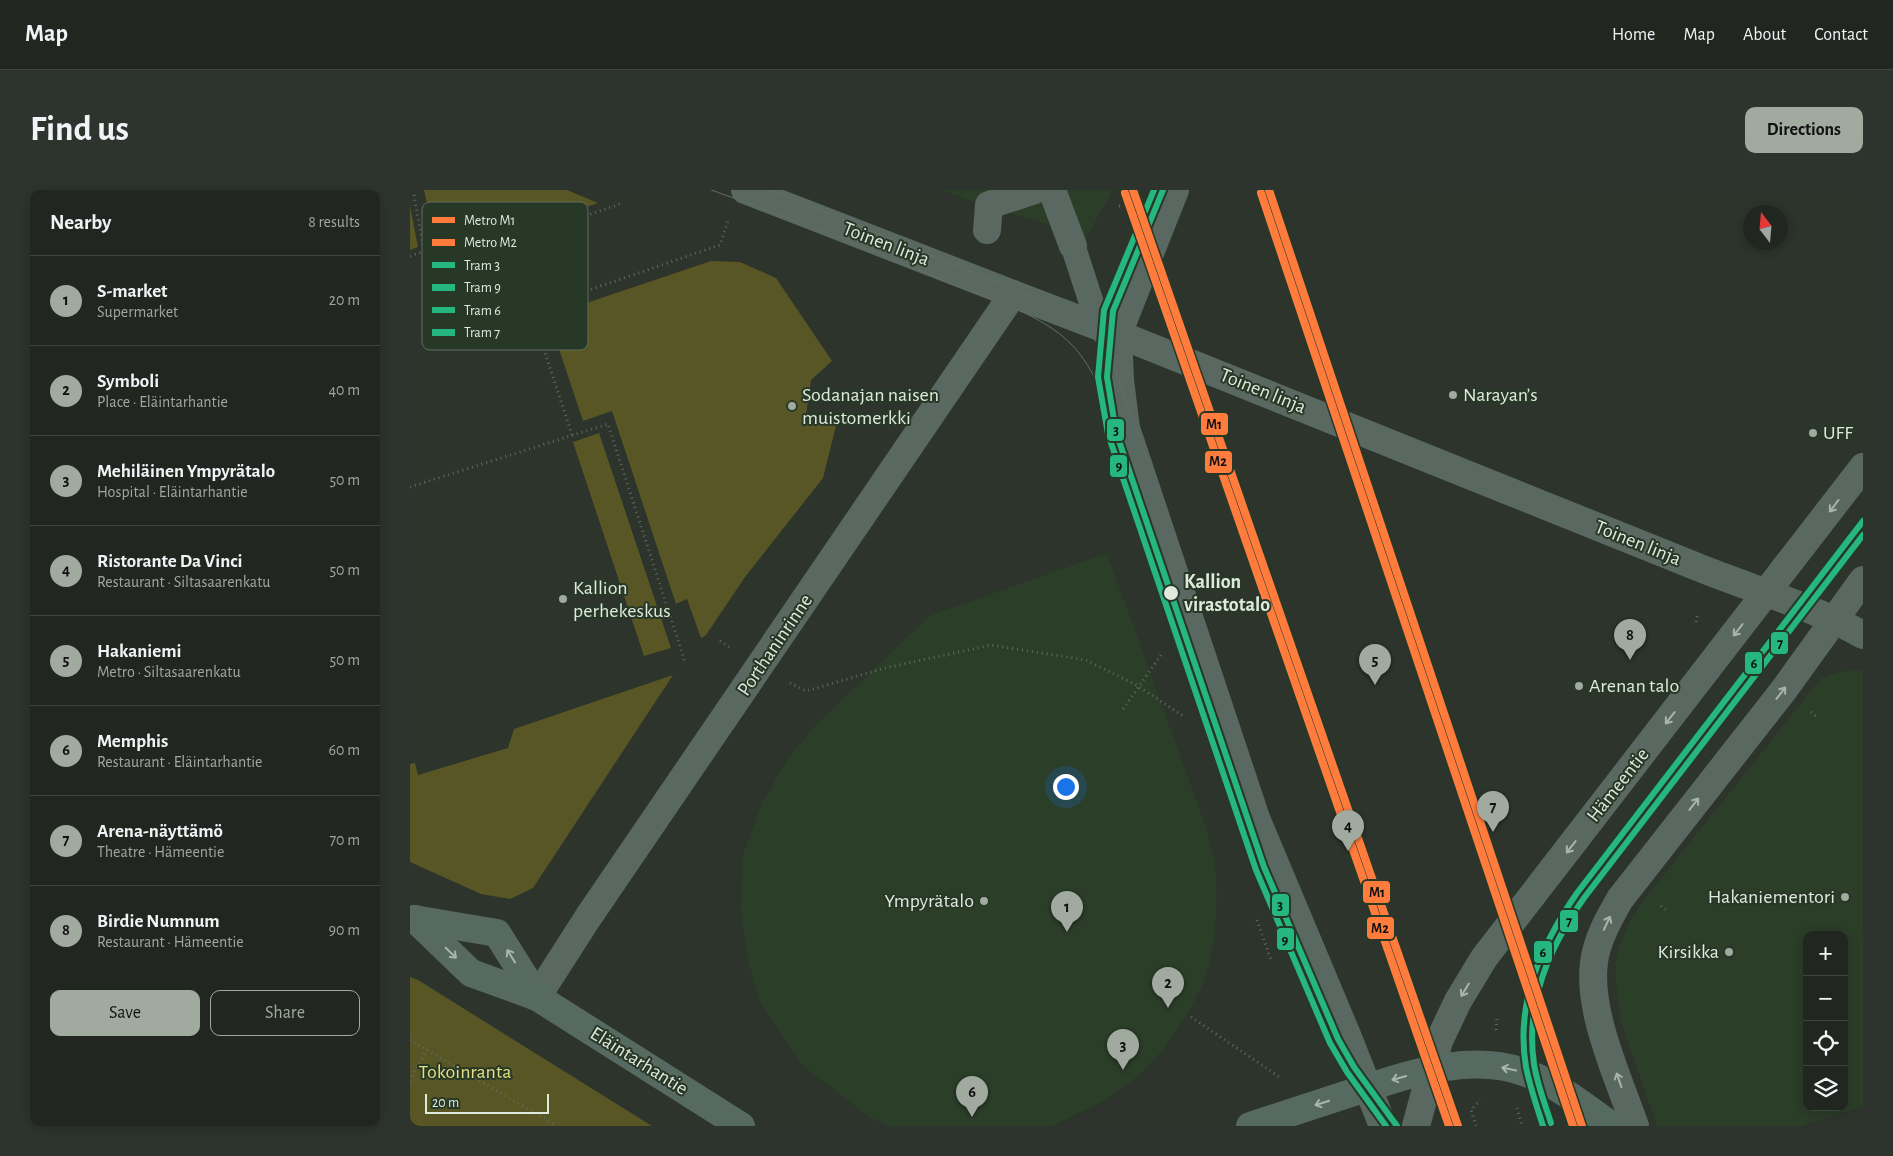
<!DOCTYPE html>
<meta charset="utf-8">
<style>
body{margin:0;font-family:"Alegreya Sans",sans-serif;background:#2d332d;color:#f1f3f6}
.controls{position:absolute;right:15px;bottom:15px;display:grid;overflow:hidden;border-radius:10px;box-shadow:0 2px 12px #0003}
.controls button{width:45px;height:45px;display:grid;place-items:center;padding:0;border:0;border-bottom:1px solid #3e443e;background:#212720;color:#f1f3f6;font:25px sans-serif}
.compass{position:absolute;left:1333px;top:15px;width:45px;height:45px;border-radius:50%;background:#212720;box-shadow:0 2px 12px #0003;rotate:344deg}
.scale{position:absolute;left:15px;bottom:12px;width:124px;box-sizing:border-box;padding-left:5px;border:2px solid #dfe9de;border-top:0;font-size:14px;line-height:18px;white-space:nowrap;color:#dfe9de;-webkit-text-stroke:4px #283827;paint-order:stroke}
.you{position:absolute;left:655px;top:596px;width:18px;height:18px;margin:-12px;border:4px solid #fff;border-radius:50%;background:#1a73e8;box-shadow:0 0 0 8px #1a73e833}
.badge{display:grid;place-items:center;width:32px;height:32px;border-radius:50%;background:#a0aa9f;color:#111;font-size:16px;font-weight:700}
.pin{position:absolute;translate:-50% -41px;filter:drop-shadow(0 1px 2px #0008)}
.pin::after{content:'';position:absolute;top:26px;width:18px;height:15px;background:inherit;clip-path:polygon(0 0,100% 0,50% 100%)}
.list{margin:0;padding:0;list-style:none}
h2{display:flex;justify-content:space-between;align-items:center;height:65px;margin:0;padding:0 20px;font-size:21px}
h2 small{font-size:16px;font-weight:400;color:#a2a5a5}
.list li{display:grid;grid-template-columns:32px 1fr auto;gap:15px;align-items:center;box-sizing:border-box;height:90px;padding:0 20px;border-top:1px solid #3e443e}
.list b{display:block;font-size:19px;white-space:nowrap}
.list p{margin:0;font-size:16px;white-space:nowrap;color:#a2a5a5}
.list em{font-size:16px;font-style:normal;color:#a2a5a5}
.actions{display:flex;gap:10px;padding:15px 20px}
.actions a{flex:1;padding:11px 0;border:1px solid #a0aa9f;border-radius:10px;text-align:center;font-size:18px;color:#a0aa9f}
.actions .main{background:#a0aa9f;color:#111}
.icon{flex:none;width:28px;height:28px;fill:none;stroke:currentColor;stroke-width:2;stroke-linecap:round;stroke-linejoin:round}
.map{position:relative;flex:none;width:1453px;height:936px;overflow:hidden;border-radius:10px}
header{display:flex;align-items:center;gap:30px;box-sizing:border-box;height:70px;padding:0 25px;background:#212720;border-bottom:1px solid #3e443e}
header strong{font-size:24px}
nav{display:flex;gap:28px;margin-inline-start:auto;font-size:18px}
.intro{display:flex;align-items:center;justify-content:space-between;box-sizing:border-box;height:120px;padding:0 30px}
h1{margin:0;font-size:35px}
.button{padding:12px 22px;border-radius:10px;background:#a0aa9f;color:#111;font-size:18px;font-weight:700}
main{display:flex;gap:30px;padding:0 30px}
aside{flex:1;background:#212720;border-radius:10px;box-shadow:0 2px 12px #0003}
.map>svg:first-child{display:block}
.built{fill:#2b3e28;fill-rule:evenodd}
.green{fill:#595626}
.lines{fill:none;stroke-linecap:round;stroke-linejoin:round}
.path{stroke:#5e6a62;stroke-width:3;stroke-dasharray:1 4;stroke-linecap:butt}
.service{stroke:#596860;stroke-width:25}
.pedestrian{stroke:#596860;stroke-width:28}
.minor{stroke:#596860;stroke-width:28}
.tertiary{stroke:#596860;stroke-width:28}
.secondary{stroke:#576a61;stroke-width:28}
.tram{stroke:#626e66;stroke-width:1}
.tram-1-casing{stroke:#283827;stroke-width:10}
.tram-2-casing{stroke:#283827;stroke-width:10}
.tram-3-casing{stroke:#283827;stroke-width:10}
.tram-4-casing{stroke:#283827;stroke-width:10}
.tram-1{stroke:#26b781;stroke-width:6}
.tram-2{stroke:#26b781;stroke-width:6}
.tram-3{stroke:#26b781;stroke-width:6}
.tram-4{stroke:#26b781;stroke-width:6}
.metro-1-casing{stroke:#283827;stroke-width:11}
.metro-2-casing{stroke:#283827;stroke-width:11}
.metro-1{stroke:#ff7c3d;stroke-width:8}
.metro-2{stroke:#ff7c3d;stroke-width:8}
.oneway{stroke:#a9b5ac}
.oneway2{stroke:#a9b6ac}
.poi-dot{fill:#a0aa9f;stroke:#283827;stroke-width:2}
.stop-dot{fill:#dfe9de;stroke:#283827;stroke-width:2}
.labels{text-anchor:middle;dominant-baseline:central;stroke-width:4;stroke-linejoin:round;paint-order:stroke}
.street-label{font-size:20px;fill:#dfe9de;stroke:#283827}
.poi-label{font-size:20px;fill:#dfe9de;stroke:#283827;text-anchor:start}
.stop-label{font-size:20px;font-weight:bold;fill:#dfe9de;stroke:#283827;text-anchor:start}
.park-label{font-size:20px;fill:#e6df83;stroke:#283827}
.key{fill:#283827;stroke:#5f6d5e;stroke-width:1}
.key-label{font-size:14px;fill:#dfe9de}
.line-badge{stroke:#283827;stroke-width:2}
.pale-badge-label{font-size:14px;text-anchor:middle;font-weight:bold;fill:#111}
</style>
<header>
<strong>Map</strong>
<nav><a>Home</a><a>Map</a><a>About</a><a>Contact</a></nav>
</header>
<div class="intro"><h1>Find us</h1><a class="button">Directions</a></div>
<main>
<aside>
<h2>Nearby<small>8 results</small></h2>
<ul class="list">
<li><span class="badge">1</span><div><b>S-market</b><p>Supermarket</p></div><em>20 m</em></li>
<li><span class="badge">2</span><div><b>Symboli</b><p>Place · Eläintarhantie</p></div><em>40 m</em></li>
<li><span class="badge">3</span><div><b>Mehiläinen Ympyrätalo</b><p>Hospital · Eläintarhantie</p></div><em>50 m</em></li>
<li><span class="badge">4</span><div><b>Ristorante Da Vinci</b><p>Restaurant · Siltasaarenkatu</p></div><em>50 m</em></li>
<li><span class="badge">5</span><div><b>Hakaniemi</b><p>Metro · Siltasaarenkatu</p></div><em>50 m</em></li>
<li><span class="badge">6</span><div><b>Memphis</b><p>Restaurant · Eläintarhantie</p></div><em>60 m</em></li>
<li><span class="badge">7</span><div><b>Arena-näyttämö</b><p>Theatre · Hämeentie</p></div><em>70 m</em></li>
<li><span class="badge">8</span><div><b>Birdie Numnum</b><p>Restaurant · Hämeentie</p></div><em>90 m</em></li>
</ul>
<div class="actions"><a class="main">Save</a><a>Share</a></div>
</aside>
<div class="map">
<svg width="1453" height="936" viewBox="0 0 1453 936">
<rect width="100%" height="100%" fill="#2c342b"/>
<!-- built -->
<g class="built">
<polygon points="533,0 703,0 677,46 572,15"/>
<polygon points="697,363 796,637 805,674 807,707 805,742 799,775 790,801 773,831 752,861 728,886 698,909 647,934 640,936 480,936 461,928 393,876 350,813 338,771 331,721 332,667 353,611 378,568 404,537 519,426"/>
<path d="M1443,480L1453,481V916L1392,936H1247L1210,829L1205,782L1209,755L1219,733L1237,706L1410,489L1429,482ZM1397,745H1434V917H1397Z"/>
</g>
<!-- green -->
<g class="green">
<polygon points="14,0 157,0 188,13 96,44 86,28 24,44"/>
<polygon points="0,16 8,57 0,60"/>
<polygon points="301,71 330,72 366,88 422,171 401,190 396,224 426,236 413,288 335,387 296,445 291,448 277,409 266,414 202,221 173,231 138,126"/>
<polygon points="189,243 261,458 234,466 163,252"/>
<polygon points="263,485 123,698 100,709 71,704 0,672 0,574 5,573 8,585 98,558 104,539"/>
<polygon points="0,787 8,790 242,936 0,936"/>
</g>
<g class="lines">
<!-- path -->
<g class="path">
<polyline points="3,0 14,61"/>
<polyline points="709,16 721,17"/>
<polyline points="0,66 76,40 85,45 93,54 213,13"/>
<polyline points="162,245 121,120 310,55 318,31"/>
<polyline points="0,297 198,234 275,472"/>
<polyline points="1286,432 1288,423"/>
<polyline points="310,451 319,457"/>
<polyline points="380,493 396,501 475,478 581,455 676,470 728,496 773,526"/>
<polyline points="713,519 751,465"/>
<polyline points="1401,522 1407,527"/>
<polyline points="1251,716 1258,721"/>
<polyline points="847,730 861,770"/>
<polyline points="781,827 871,888"/>
<polyline points="1086,840 1087,826"/>
<polyline points="0,850 147,936"/>
<polyline points="0,891 17,859"/>
<polyline points="1107,918 1112,936"/>
<polyline points="1066,936 1061,920 1070,910"/>
</g>
<!-- service -->
<polyline class="service" points="663,56 689,136"/>
<!-- pedestrian -->
<g class="pedestrian">
<polyline points="642,0 663,56"/>
<polyline points="577,40 579,15 625,0"/>
</g>
<!-- minor -->
<g class="minor">
<polyline points="335,0 603,104"/>
<path d="M973,936L937,845L846,628L716,238L710,190L708,144L1295,380C1349,401 1403,417 1453,445"/>
<polyline points="1006,936 1029,851 1048,811 1074,768 1453,277"/>
<path d="M1225,936C1208,886 1171,810 1187,758C1192,740 1201,725 1210,709L1373,501L1453,390"/>
</g>
<!-- tertiary -->
<polyline class="tertiary" points="127,807 179,726 603,104 708,144 765,0"/>
<!-- secondary -->
<g class="secondary">
<polyline points="4,729 87,743 127,807"/>
<polyline points="5,729 61,783 127,807 331,936"/>
<path d="M840,936C874,925 908,914 941,903C998,885 1060,861 1119,884C1150,896 1175,917 1202,936"/>
</g>
<!-- tram -->
<g class="tram">
<path d="M301,0C384,29 464,61 545,95C583,111 632,124 662,155C685,179 695,211 706,242"/>
<polyline points="361,0 623,107 667,131 694,160 706,182 738,272"/>
</g>
<defs>
<polyline id="tram-1" points="753,0 703,121 697,187 706,242 854,677 928,849 944,877 987,936"/>
<polyline id="tram-2" points="744,0 694,120 688,187 698,244 846,680 920,853 937,882 976,936"/>
<path id="tram-3" d="M1133,936C1127,917 1120,897 1116,877C1105,813 1131,755 1167,703L1453,331"/>
<path id="tram-4" d="M1141,933C1135,914 1127,894 1124,874C1115,812 1139,758 1174,708L1453,345"/>
</defs>
<!-- tram-1 casing -->
<use href="#tram-1" class="tram-1-casing"/>
<!-- tram-2 casing -->
<use href="#tram-2" class="tram-2-casing"/>
<!-- tram-3 casing -->
<use href="#tram-3" class="tram-3-casing"/>
<!-- tram-4 casing -->
<use href="#tram-4" class="tram-4-casing"/>
<!-- tram-1 -->
<use href="#tram-1" class="tram-1"/>
<!-- tram-2 -->
<use href="#tram-2" class="tram-2"/>
<!-- tram-3 -->
<use href="#tram-3" class="tram-3"/>
<!-- tram-4 -->
<use href="#tram-4" class="tram-4"/>
<defs>
<g id="metro-1">
<polyline points="723,0 1048,936"/>
<polyline points="859,0 1172,936"/>
</g>
<g id="metro-2">
<polyline points="715,3 1039,936"/>
<polyline points="851,3 1163,936"/>
</g>
</defs>
<!-- metro-1 casing -->
<use href="#metro-1" class="metro-1-casing"/>
<!-- metro-2 casing -->
<use href="#metro-2" class="metro-2-casing"/>
<!-- metro-1 -->
<use href="#metro-1" class="metro-1"/>
<!-- metro-2 -->
<use href="#metro-2" class="metro-2"/>
</g>
<!-- one-way arrows -->
<defs><path id="oneway-shaft" d="M-6 0H5M1.5-3L5.5 0L1.5 3" fill="none" stroke-width="1.6" stroke-linecap="round" stroke-linejoin="round" transform="scale(1.25)"/></defs>
<g class="oneway">
<use href="#oneway-shaft" transform="translate(1424 316) rotate(127)"/>
<use href="#oneway-shaft" transform="translate(1328 440) rotate(128)"/>
<use href="#oneway-shaft" transform="translate(1371 503) rotate(-52)"/>
<use href="#oneway-shaft" transform="translate(1260 528) rotate(128)"/>
<use href="#oneway-shaft" transform="translate(1284 614) rotate(-52)"/>
<use href="#oneway-shaft" transform="translate(1161 657) rotate(128)"/>
<use href="#oneway-shaft" transform="translate(1197 733) rotate(-65)"/>
<use href="#oneway-shaft" transform="translate(1055 800) rotate(121)"/>
<use href="#oneway-shaft" transform="translate(1209 890) rotate(-109)"/>
</g>
<g class="oneway2">
<use href="#oneway-shaft" transform="translate(41 763) rotate(44)"/>
<use href="#oneway-shaft" transform="translate(101 766) rotate(-122)"/>
<use href="#oneway-shaft" transform="translate(1099 879) rotate(-168)"/>
<use href="#oneway-shaft" transform="translate(989 888) rotate(164)"/>
<use href="#oneway-shaft" transform="translate(912 913) rotate(162)"/>
</g>
<!-- markers -->
<g class="poi-dot">
<circle cx="1043" cy="205" r="5"/>
<circle cx="382" cy="216" r="5"/>
<circle cx="1403" cy="243" r="5"/>
<circle cx="153" cy="409" r="5"/>
<circle cx="1169" cy="496" r="5"/>
<circle cx="1435" cy="707" r="5"/>
<circle cx="574" cy="711" r="5"/>
<circle cx="1319" cy="762" r="5"/>
</g>
<circle class="stop-dot" cx="761" cy="403" r="8"/>
<g class="labels">
<!-- street labels -->
<g class="street-label">
<text transform="translate(476 54) rotate(21)">Toinen linja</text>
<text transform="translate(853 201) rotate(22)">Toinen linja</text>
<text transform="translate(1228 353) rotate(22)">Toinen linja</text>
<text transform="translate(365 455) rotate(-56)">Porthaninrinne</text>
<text transform="translate(1208 595) rotate(-52)">Hämeentie</text>
<text transform="translate(229 871) rotate(32)">Eläintarhantie</text>
</g>
<!-- poi labels -->
<g class="poi-label">
<text x="392" y="205">Sodanajan naisen<tspan x="392" dy="23">muistomerkki</tspan></text>
<text x="1053" y="205">Narayan’s</text>
<text x="1413" y="243">UFF</text>
<text x="163" y="398">Kallion<tspan x="163" dy="23">perhekeskus</tspan></text>
<text x="1179" y="496">Arenan talo</text>
<text x="1425" y="707" text-anchor="end">Hakaniementori</text>
<text x="564" y="711" text-anchor="end">Ympyrätalo</text>
<text x="1309" y="762" text-anchor="end">Kirsikka</text>
</g>
<!-- stop labels -->
<g class="stop-label">
<text x="774" y="392">Kallion<tspan x="774" dy="23">virastotalo</tspan></text>
</g>
<!-- park labels -->
<g class="park-label">
<text x="55" y="882">Tokoinranta</text>
</g>
</g>
<!-- legend -->
<rect x="12" y="12" width="166" height="148" rx="8" class="key"/>
<rect x="22" y="27" width="23" height="6" fill="#ff7c3d"/>
<rect x="22" y="49" width="23" height="7" fill="#ff7c3d"/>
<rect x="22" y="72" width="23" height="6" fill="#26b781"/>
<rect x="22" y="94" width="23" height="7" fill="#26b781"/>
<rect x="22" y="117" width="23" height="6" fill="#26b781"/>
<rect x="22" y="139" width="23" height="7" fill="#26b781"/>
<g class="key-label">
<text x="54" y="35">Metro M1</text>
<text x="54" y="57">Metro M2</text>
<text x="54" y="80">Tram 3</text>
<text x="54" y="102">Tram 9</text>
<text x="54" y="125">Tram 6</text>
<text x="54" y="147">Tram 7</text>
</g>
<g class="line-badge">
<rect x="790" y="222" width="29" height="24" rx="5" fill="#ff7c3d"/>
<rect x="696" y="228" width="19" height="24" rx="5" fill="#26b781"/>
<rect x="794" y="260" width="29" height="24" rx="5" fill="#ff7c3d"/>
<rect x="699" y="264" width="19" height="24" rx="5" fill="#26b781"/>
<rect x="1360" y="441" width="19" height="24" rx="5" fill="#26b781"/>
<rect x="1334" y="461" width="19" height="24" rx="5" fill="#26b781"/>
<rect x="952" y="690" width="29" height="24" rx="5" fill="#ff7c3d"/>
<rect x="861" y="703" width="19" height="24" rx="5" fill="#26b781"/>
<rect x="1149" y="719" width="20" height="24" rx="5" fill="#26b781"/>
<rect x="956" y="726" width="29" height="24" rx="5" fill="#ff7c3d"/>
<rect x="866" y="737" width="19" height="24" rx="5" fill="#26b781"/>
<rect x="1123" y="750" width="20" height="24" rx="5" fill="#26b781"/>
</g>
<g class="pale-badge-label">
<text x="804" y="239">M1</text>
<text x="706" y="245">3</text>
<text x="808" y="276">M2</text>
<text x="709" y="280">9</text>
<text x="1370" y="458">7</text>
<text x="1344" y="478">6</text>
<text x="967" y="707">M1</text>
<text x="870" y="720">3</text>
<text x="1159" y="736">7</text>
<text x="970" y="743">M2</text>
<text x="875" y="754">9</text>
<text x="1133" y="767">6</text>
</g>
</svg>
<div class="controls">
<button>+</button>
<button>−</button>
<button><svg class="icon" aria-label="locate" viewBox="0 0 24 24"><circle cx="12" cy="12" r="6"/><path d="M12 2v4M12 18v4M2 12h4M18 12h4"/></svg></button>
<button><svg class="icon" aria-label="layers" viewBox="0 0 24 24"><path d="M12 4l9 5-9 5-9-5zM3 14l9 5 9-5"/></svg></button>
</div>
<svg class="compass" viewBox="-18 -18 36 36"><path d="M0-13l5 13h-10z" fill="#e53935"/><path d="M0 13l5-13h-10z" fill="#a2a5a5"/></svg>
<div class="scale">20 m</div>
<div class="you"></div>
<div class="pin badge" style="left:657px;top:742px">1</div>
<div class="pin badge" style="left:758px;top:818px">2</div>
<div class="pin badge" style="left:713px;top:880px">3</div>
<div class="pin badge" style="left:938px;top:661px">4</div>
<div class="pin badge" style="left:965px;top:495px">5</div>
<div class="pin badge" style="left:562px;top:927px">6</div>
<div class="pin badge" style="left:1083px;top:642px">7</div>
<div class="pin badge" style="left:1220px;top:470px">8</div>
</div>
</main>
